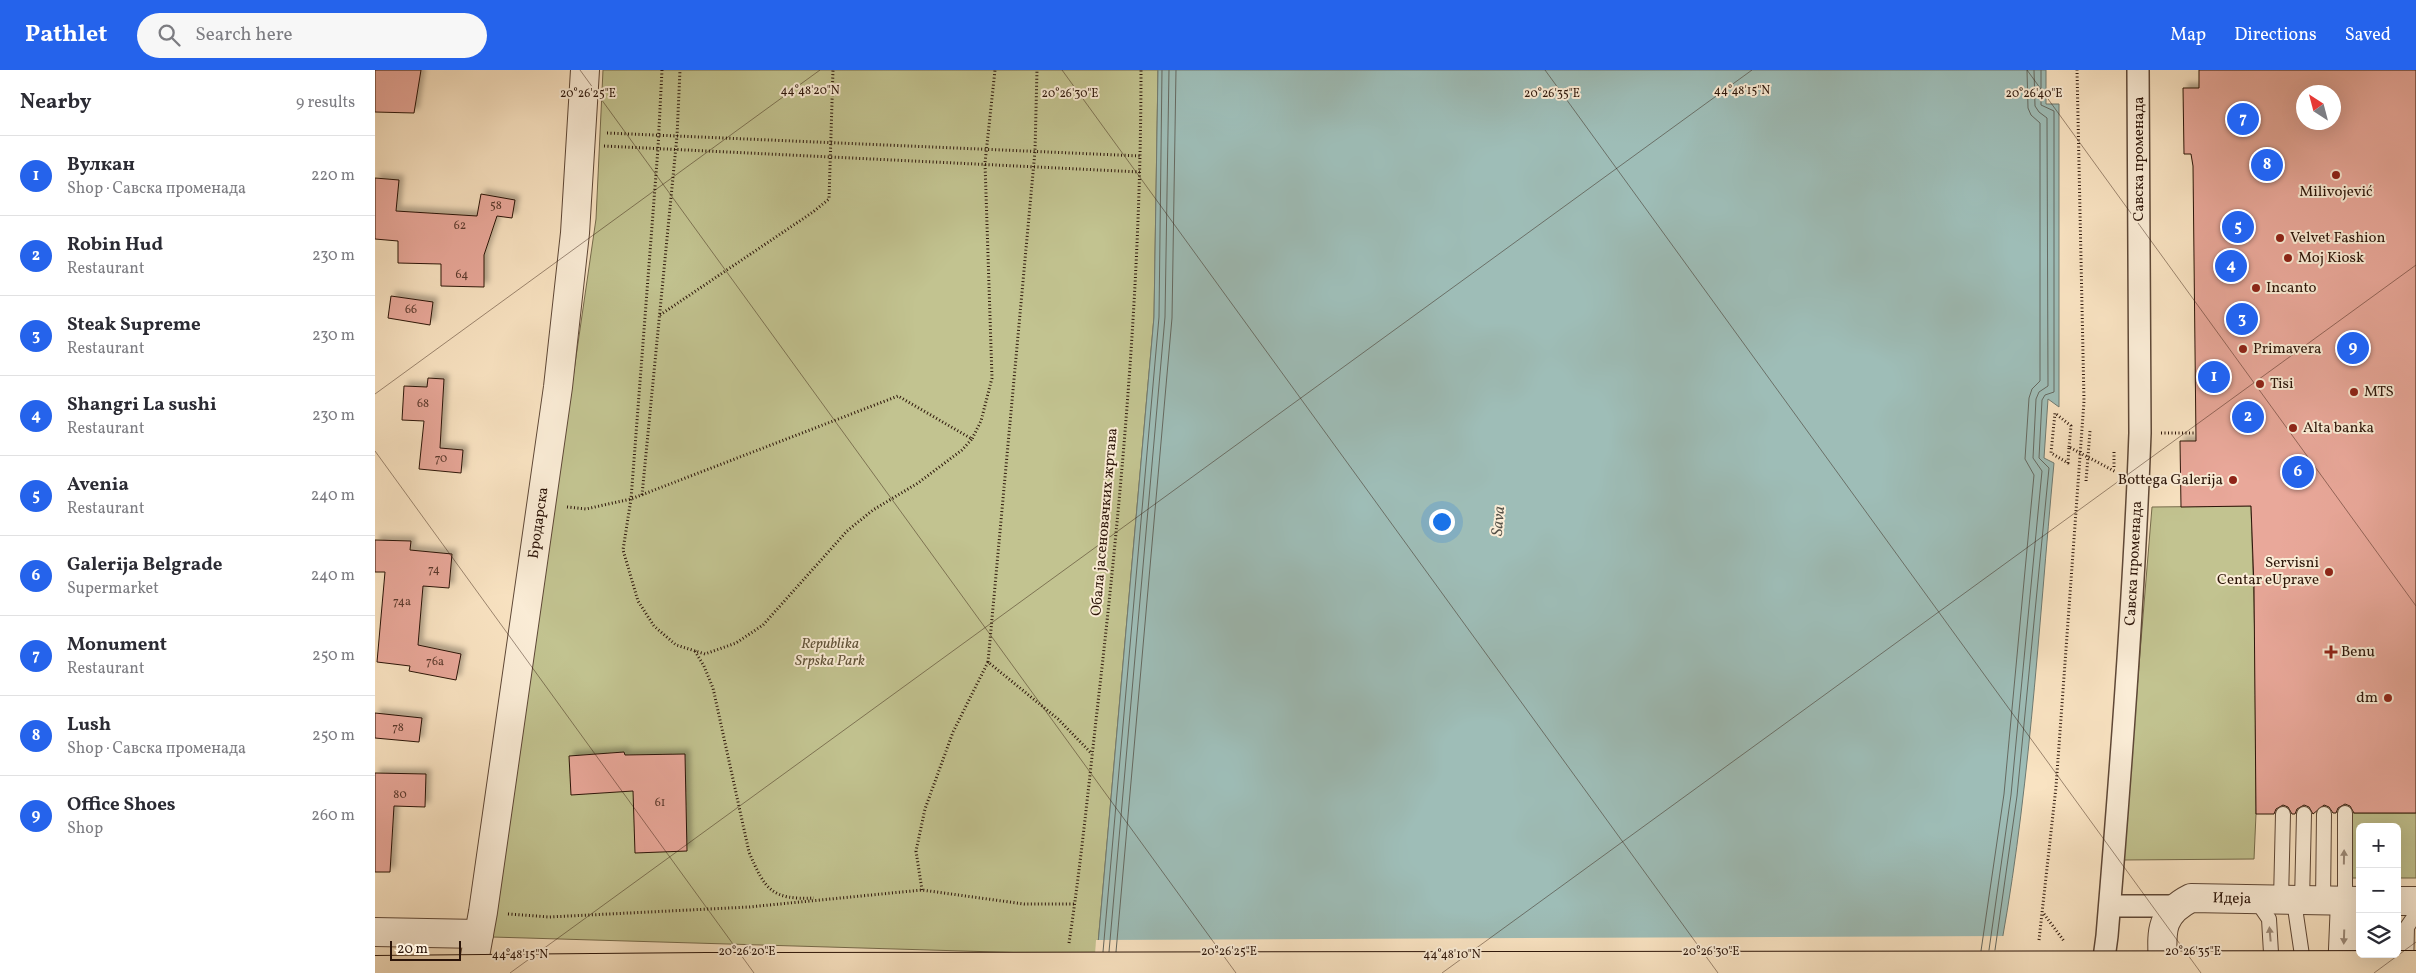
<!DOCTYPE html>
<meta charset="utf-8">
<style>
body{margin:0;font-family:Vollkorn,serif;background:#f7f7f7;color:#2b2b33}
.controls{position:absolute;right:15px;bottom:15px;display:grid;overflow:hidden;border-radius:8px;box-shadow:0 5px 20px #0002}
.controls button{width:45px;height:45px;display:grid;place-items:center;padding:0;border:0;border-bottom:1px solid #e1e1e2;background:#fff;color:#2b2b33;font:25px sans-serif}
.compass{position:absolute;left:1921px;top:15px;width:45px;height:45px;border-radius:50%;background:#fff;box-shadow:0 5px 20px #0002;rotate:324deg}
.scale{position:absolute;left:15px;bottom:12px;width:71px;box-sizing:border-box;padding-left:5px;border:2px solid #2c1509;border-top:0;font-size:14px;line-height:18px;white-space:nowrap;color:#2c1509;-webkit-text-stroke:4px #fbedd7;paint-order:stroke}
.you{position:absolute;left:1066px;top:451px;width:18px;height:18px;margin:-12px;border:4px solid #fff;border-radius:50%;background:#1a73e8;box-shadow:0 0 0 8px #1a73e833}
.badge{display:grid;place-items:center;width:32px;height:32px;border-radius:50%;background:#2563eb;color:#fff;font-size:16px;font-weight:700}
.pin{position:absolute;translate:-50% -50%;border:2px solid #fff;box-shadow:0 1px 5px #0006}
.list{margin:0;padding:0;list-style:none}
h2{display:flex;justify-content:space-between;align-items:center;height:65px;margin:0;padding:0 20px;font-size:21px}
h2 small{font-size:16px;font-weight:400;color:#7c7c81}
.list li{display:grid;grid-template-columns:32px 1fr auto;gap:15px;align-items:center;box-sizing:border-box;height:80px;padding:0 20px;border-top:1px solid #e1e1e2}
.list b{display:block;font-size:19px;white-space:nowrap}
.list p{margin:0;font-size:16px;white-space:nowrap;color:#7c7c81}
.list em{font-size:16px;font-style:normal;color:#7c7c81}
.icon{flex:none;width:28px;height:28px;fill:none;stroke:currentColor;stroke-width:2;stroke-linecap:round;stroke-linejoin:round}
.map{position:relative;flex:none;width:2041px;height:903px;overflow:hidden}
header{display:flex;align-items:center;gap:30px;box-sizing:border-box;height:70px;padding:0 25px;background:#2563eb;color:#fff}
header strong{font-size:24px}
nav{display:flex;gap:28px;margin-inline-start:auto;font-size:18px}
.search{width:350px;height:45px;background:#f7f7f7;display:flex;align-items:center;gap:12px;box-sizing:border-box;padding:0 18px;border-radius:28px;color:#7c7c81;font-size:19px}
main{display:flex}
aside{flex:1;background:#fff}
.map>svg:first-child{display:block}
.green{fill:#c2c390;stroke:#776c4c}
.water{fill:#9ebdb7;stroke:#707a71}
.pier{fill:#f9e3c2}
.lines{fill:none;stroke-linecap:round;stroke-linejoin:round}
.shore{stroke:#656960;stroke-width:1}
.building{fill:#e9a89a;stroke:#2c1509;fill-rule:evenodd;filter:url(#shadow)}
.service-casing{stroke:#5f4837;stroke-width:16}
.pedestrian-casing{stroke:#5f4837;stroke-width:24}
.minor-casing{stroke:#5f4837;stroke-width:30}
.path{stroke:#2c1509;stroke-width:3;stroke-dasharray:1 2.5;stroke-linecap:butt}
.service{stroke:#fbedd7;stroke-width:14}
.pedestrian{stroke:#fbedd7;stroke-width:21}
.minor{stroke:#fbedd7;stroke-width:28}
.trunk-bridge-casing{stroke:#2c1509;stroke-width:30;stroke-linecap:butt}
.trunk-bridge{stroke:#f9e3c2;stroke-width:28}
.oneway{fill:#9e8c7a}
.ticks{fill:none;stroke:#2c1509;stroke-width:1;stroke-opacity:0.45}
.poi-dot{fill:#8f2418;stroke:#fbedd7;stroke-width:2}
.labels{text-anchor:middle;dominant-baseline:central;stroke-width:4;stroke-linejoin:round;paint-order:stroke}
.number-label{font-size:12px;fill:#5b3a2d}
.street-label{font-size:15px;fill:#2c1509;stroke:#fbedd7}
.poi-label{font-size:15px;fill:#2c1509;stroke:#fbedd7;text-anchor:start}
.park-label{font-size:15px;font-style:italic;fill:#605238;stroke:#fbedd7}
.water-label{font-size:16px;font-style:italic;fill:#545046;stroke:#fbedd7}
.ticks-label{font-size:12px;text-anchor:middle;fill:#2c1509;stroke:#fbedd7;stroke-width:4;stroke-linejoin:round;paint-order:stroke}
</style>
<header>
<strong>Pathlet</strong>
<div class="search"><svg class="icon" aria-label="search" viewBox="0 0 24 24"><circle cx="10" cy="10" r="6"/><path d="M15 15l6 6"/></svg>Search here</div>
<nav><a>Map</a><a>Directions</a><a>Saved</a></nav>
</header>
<main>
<aside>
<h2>Nearby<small>9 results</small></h2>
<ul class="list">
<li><span class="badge">1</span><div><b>Вулкан</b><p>Shop · Савска променада</p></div><em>220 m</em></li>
<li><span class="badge">2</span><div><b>Robin Hud</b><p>Restaurant</p></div><em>230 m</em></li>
<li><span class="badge">3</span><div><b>Steak Supreme</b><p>Restaurant</p></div><em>230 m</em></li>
<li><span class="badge">4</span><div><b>Shangri La sushi</b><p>Restaurant</p></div><em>230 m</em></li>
<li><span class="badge">5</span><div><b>Avenia</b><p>Restaurant</p></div><em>240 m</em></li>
<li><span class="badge">6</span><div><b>Galerija Belgrade</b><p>Supermarket</p></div><em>240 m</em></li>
<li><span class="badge">7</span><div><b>Monument</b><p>Restaurant</p></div><em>250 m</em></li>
<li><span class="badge">8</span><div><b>Lush</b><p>Shop · Савска променада</p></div><em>250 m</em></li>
<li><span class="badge">9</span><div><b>Office Shoes</b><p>Shop</p></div><em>260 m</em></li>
</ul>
</aside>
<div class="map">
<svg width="2041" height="903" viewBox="0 0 2041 903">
<defs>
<filter id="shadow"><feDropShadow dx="4.5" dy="-4.5" stdDeviation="2.5" flood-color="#0004"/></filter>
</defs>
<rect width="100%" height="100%" fill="#f9e3c2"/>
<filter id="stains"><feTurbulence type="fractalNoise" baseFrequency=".004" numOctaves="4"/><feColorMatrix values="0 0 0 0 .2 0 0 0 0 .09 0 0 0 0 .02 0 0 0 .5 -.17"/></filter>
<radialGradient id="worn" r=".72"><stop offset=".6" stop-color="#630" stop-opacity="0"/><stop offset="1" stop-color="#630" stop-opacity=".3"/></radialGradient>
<!-- green -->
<g class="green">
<polygon points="228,0 783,0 779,247 722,885 117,867 221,149"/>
<polygon points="1876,436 1880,573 1881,744 1879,789 1748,790 1777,437"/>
<polygon points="1976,743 2041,743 2041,808 2022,808 2022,757 1985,757 1985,808 1975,808"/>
</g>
<!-- water -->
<path class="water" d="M783,0H1671V34H1684V337L1673,329L1669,388L1679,393C1663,563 1654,736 1621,903L722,885L779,247Z"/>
<!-- pier -->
<polygon class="pier" points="1631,866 1624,903 720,885 721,870"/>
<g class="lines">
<!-- shore -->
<g class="shore">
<polyline points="1614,880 1636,725 1667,401 1658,388 1661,329 1664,322 1673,316 1672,48 1664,42 1660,36 1659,0"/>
<polyline points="1620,880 1642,726 1674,398 1664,388 1667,330 1670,325 1679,322 1679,41 1666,35 1666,0"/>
<polyline points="1606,881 1629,724 1659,405 1650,389 1654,328 1657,319 1665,311 1665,53 1656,45 1653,38 1652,0"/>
<polyline points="728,882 784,247 787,0"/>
<polyline points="734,882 790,247 794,0"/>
<polyline points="741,882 797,248 801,0"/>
</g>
</g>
<!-- building -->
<g class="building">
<polygon points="0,0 46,0 39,43 0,42"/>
<path d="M1824,0H2041V743H1979L1975,736L1970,734L1963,738L1961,743H1958L1954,737L1949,735L1938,744L1934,737L1929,735L1922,739L1920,744H1917L1913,737L1908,735L1901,739L1899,744H1881L1879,517L1876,436L1806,437L1805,371H1821L1818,96L1816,84H1809L1808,18H1824ZM1928,22H1958V52H1928Z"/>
<polygon points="0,108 24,110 21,141 102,146 106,124 140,130 137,148 122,146 109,185 109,217 66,216 66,194 23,193 23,171 0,169"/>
<polygon points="16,226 58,232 55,255 13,248"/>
<polygon points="53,308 69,309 65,378 88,380 86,403 44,399 49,351 27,350 29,316 52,317"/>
<polygon points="0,470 36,471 35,480 77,484 74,518 48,516 43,575 86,584 81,610 34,601 35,596 2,592 10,502 0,502"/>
<polygon points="0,643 47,648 44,672 0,668"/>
<polygon points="249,682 250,685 310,684 312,781 260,783 258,721 196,725 194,686"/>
<polygon points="0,703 51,704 50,737 19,736 15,802 0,802"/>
</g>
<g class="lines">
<defs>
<g id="service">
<polyline points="1881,830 1894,849 1897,900"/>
<polyline points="1906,830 1908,744"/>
<polyline points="1919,831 1929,899"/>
<polyline points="1927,831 1929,744"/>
<polyline points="1948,831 1949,744"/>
<polyline points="1970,831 1970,743"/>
<polyline points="2031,900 2032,857 2041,844"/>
</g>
<g id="pedestrian">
<polyline points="1735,836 1800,836"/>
<path id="s1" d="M1727,903L1732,866C1746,699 1759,531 1765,363L1763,0"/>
</g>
<g id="minor">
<polyline points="2022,831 2041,831"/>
<polyline points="0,862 104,864"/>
<path id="s2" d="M97,903L108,842L183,317L200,163L210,0"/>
<path id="s3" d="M1788,903C1788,868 1780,846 1816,828L1985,831"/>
<polyline points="1967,903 1970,831"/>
</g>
</defs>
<!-- service casing -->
<use href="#service" class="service-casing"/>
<!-- pedestrian casing -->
<use href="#pedestrian" class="pedestrian-casing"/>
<!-- minor casing -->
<use href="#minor" class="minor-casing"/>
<!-- path -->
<g class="path">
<polyline points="287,0 283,78 256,429 248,480 263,531 279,556 301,575 330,584 361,573 388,555 472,461 498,440 543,413 587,380 597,369"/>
<polyline points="232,63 766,86"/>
<polyline points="229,76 765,102"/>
<polyline points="285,245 438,142 454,129 458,0"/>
<polyline points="1786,363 1821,363"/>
<polyline points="1694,377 1696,356 1680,343 1676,383 1693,393 1694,377 1741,402"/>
<polyline points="1739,397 1739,382"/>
<polyline points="1711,411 1715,361"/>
<polyline points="267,425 302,66 305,0"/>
<polyline points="192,437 211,439 256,429 523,326 597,369 606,351 617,308 610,93 620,0"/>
<path d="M320,581L329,596L338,618L374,782C390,820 397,830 439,828"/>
<polyline points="613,592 660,81 662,0"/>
<polyline points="547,820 541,781 550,739 578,662 613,592 683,649 717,684"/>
<polyline points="133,844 174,847 374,837 547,820 649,834 700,834"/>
<polyline points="1669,844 1689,871"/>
<polyline points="1664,870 1681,717 1709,331 1702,0"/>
<path d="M694,873C707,787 715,701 725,615C748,411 766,206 766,0"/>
</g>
<!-- service -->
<use href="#service" class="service"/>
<!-- pedestrian -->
<use href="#pedestrian" class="pedestrian"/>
<!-- minor -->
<use href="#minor" class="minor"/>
<defs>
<polyline id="trunk-bridge" points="0,900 332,897 2041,895"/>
</defs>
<!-- trunk-bridge casing -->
<use href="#trunk-bridge" class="trunk-bridge-casing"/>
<!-- trunk-bridge -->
<use href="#trunk-bridge" class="trunk-bridge"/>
</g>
<!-- one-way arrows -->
<defs><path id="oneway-solid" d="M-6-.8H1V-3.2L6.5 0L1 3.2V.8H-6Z" transform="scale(1.25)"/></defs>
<g class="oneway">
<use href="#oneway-solid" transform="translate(1969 787) rotate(-89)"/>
<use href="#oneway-solid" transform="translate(1895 864) rotate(-95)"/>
<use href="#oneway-solid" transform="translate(1969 867) rotate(92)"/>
</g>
<!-- ticks -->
<path class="ticks" d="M205,0L861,903M687,0L1343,903M1170,0L1826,903M1652,0L2041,536M0,324L445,0M0,381L379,903M135,903L1377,0M1067,903L2041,195M1999,903L2041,872"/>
<!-- markers -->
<g class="poi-dot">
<circle cx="1961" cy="105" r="5"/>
<circle cx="1905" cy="168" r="5"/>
<circle cx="1913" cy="188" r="5"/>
<circle cx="1881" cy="218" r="5"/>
<circle cx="1868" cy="279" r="5"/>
<circle cx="1885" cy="314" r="5"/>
<circle cx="1979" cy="322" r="5"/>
<circle cx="1918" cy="358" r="5"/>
<circle cx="1858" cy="410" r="5"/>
<circle cx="1954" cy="502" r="5"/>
<path d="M1953.5 574.5h5v5h5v5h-5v5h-5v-5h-5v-5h5z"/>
<circle cx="2013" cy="628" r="5"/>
</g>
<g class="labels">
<!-- number labels -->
<g class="number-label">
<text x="121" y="136">58</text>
<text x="85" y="156">62</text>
<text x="87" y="205">64</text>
<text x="36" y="240">66</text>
<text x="48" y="334">68</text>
<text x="66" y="389">70</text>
<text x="59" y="500">74</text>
<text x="27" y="532">74a</text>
<text x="60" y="592">76a</text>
<text x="23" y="658">78</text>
<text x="25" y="725">80</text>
<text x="285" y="733">61</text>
</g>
<!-- street labels -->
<g class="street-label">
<text transform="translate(1764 89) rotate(-90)">Савска променада</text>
<text transform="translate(730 452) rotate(-85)">Обала јасеновачких жртава</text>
<text stroke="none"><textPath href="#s2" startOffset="455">Бродарска</textPath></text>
<text stroke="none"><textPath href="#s1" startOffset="411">Савска променада</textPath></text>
<text stroke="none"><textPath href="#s3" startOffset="128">Идеја</textPath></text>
</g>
<!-- poi labels -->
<g class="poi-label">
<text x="1961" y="122" text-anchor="middle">Milivojević</text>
<text x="1915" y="168">Velvet Fashion</text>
<text x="1923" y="188">Moj Kiosk</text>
<text x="1891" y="218">Incanto</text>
<text x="1878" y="279">Primavera</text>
<text x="1895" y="314">Tisi</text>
<text x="1989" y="322">MTS</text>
<text x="1928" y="358">Alta banka</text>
<text x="1848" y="410" text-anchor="end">Bottega Galerija</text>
<text x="1944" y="493" text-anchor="end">Servisni<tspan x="1944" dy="17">Centar eUprave</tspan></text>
<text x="1966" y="582">Benu</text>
<text x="2003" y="628" text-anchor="end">dm</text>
</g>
<!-- park labels -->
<g class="park-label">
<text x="455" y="574">Republika<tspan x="455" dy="17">Srpska Park</tspan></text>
</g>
<!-- water labels -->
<g class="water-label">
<text transform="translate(1124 451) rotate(-85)">Sava</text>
</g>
</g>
<g class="ticks-label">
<text x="435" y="24">44°48'20"N</text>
<text x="1367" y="24">44°48'15"N</text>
<text x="213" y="27">20°26'25"E</text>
<text x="695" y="27">20°26'30"E</text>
<text x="1177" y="27">20°26'35"E</text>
<text x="1659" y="27">20°26'40"E</text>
<text x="372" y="885">20°26'20"E</text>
<text x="854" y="885">20°26'25"E</text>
<text x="1336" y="885">20°26'30"E</text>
<text x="1818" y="885">20°26'35"E</text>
<text x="145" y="888">44°48'15"N</text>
<text x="1077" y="888">44°48'10"N</text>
</g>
<rect width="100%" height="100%" filter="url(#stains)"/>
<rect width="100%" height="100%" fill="url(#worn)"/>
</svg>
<div class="controls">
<button>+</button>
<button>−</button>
<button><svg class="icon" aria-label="layers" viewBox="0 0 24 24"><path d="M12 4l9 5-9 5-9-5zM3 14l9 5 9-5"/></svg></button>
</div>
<svg class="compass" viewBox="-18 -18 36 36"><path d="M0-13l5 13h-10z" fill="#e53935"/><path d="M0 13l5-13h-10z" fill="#7c7c81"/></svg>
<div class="scale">20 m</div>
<div class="you"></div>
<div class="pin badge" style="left:1839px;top:307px">1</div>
<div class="pin badge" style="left:1873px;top:347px">2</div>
<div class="pin badge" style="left:1867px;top:249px">3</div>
<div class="pin badge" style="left:1856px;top:196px">4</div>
<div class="pin badge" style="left:1863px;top:157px">5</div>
<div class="pin badge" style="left:1923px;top:402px">6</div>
<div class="pin badge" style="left:1868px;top:49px">7</div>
<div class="pin badge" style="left:1892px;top:95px">8</div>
<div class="pin badge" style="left:1978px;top:278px">9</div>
</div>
</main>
